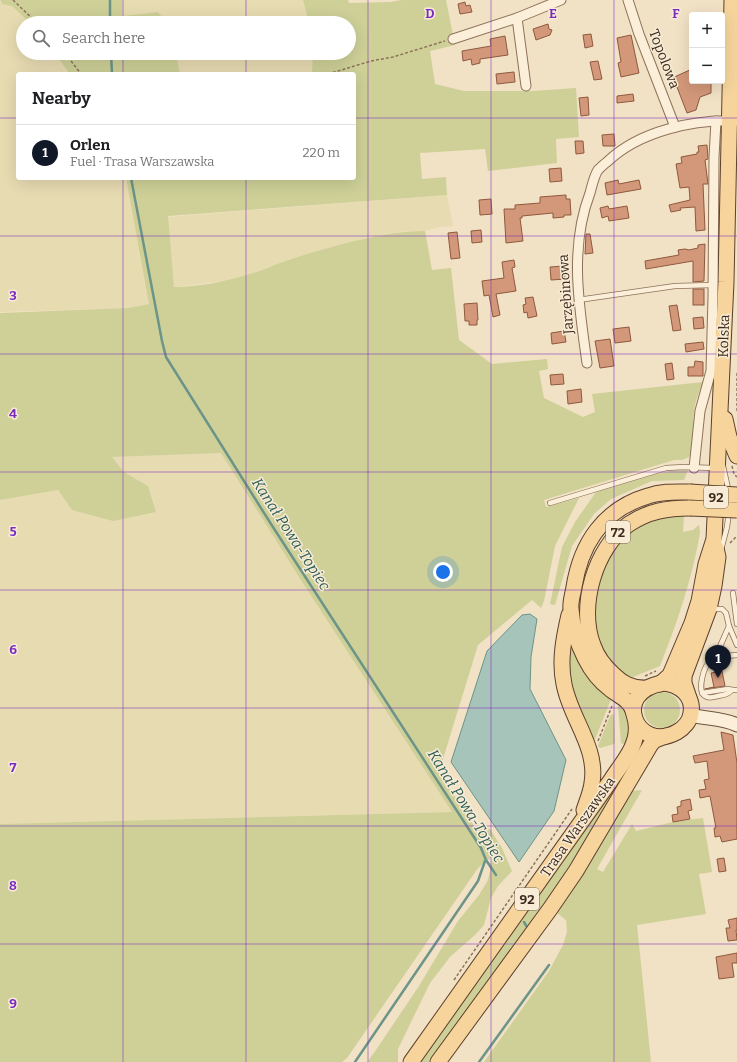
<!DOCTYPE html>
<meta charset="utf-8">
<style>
body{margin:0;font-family:Bitter,serif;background:#f2f2f2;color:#202124}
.controls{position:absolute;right:12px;top:12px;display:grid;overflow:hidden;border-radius:4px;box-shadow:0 4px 16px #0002}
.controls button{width:36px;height:36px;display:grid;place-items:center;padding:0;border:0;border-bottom:1px solid #e0e0e0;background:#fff;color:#202124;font:20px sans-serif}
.you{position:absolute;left:443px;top:572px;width:14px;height:14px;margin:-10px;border:3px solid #fff;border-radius:50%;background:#1a73e8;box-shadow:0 0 0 6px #1a73e833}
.badge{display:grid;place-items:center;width:26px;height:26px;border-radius:50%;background:#111827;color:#fff;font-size:13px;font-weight:700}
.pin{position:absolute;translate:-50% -33px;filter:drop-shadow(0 1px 2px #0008)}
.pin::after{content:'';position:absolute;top:21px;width:14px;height:12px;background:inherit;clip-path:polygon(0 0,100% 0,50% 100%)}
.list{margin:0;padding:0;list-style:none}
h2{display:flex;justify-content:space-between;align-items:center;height:52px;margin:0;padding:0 16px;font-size:17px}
h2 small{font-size:13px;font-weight:400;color:#757577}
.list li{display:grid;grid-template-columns:26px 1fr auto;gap:12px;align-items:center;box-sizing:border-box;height:56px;padding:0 16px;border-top:1px solid #e0e0e0}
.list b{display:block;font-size:15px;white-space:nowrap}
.list p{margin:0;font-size:13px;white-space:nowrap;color:#757577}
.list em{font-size:13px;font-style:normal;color:#757577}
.icon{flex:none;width:22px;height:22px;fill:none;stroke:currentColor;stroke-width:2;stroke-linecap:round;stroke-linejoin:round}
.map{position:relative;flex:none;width:737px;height:1062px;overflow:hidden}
.search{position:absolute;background:#fff;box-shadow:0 4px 16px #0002;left:16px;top:16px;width:340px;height:44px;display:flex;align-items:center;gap:10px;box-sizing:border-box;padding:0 14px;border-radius:22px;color:#757577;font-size:15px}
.panel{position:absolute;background:#fff;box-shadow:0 4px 16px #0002;left:16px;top:72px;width:340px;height:108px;border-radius:4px}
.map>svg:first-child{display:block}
.farmland{fill:#e7dbb2}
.green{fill:#ced098}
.water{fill:#a7c4ba;stroke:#6d9488}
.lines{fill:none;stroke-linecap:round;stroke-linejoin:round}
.stream{stroke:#6d9488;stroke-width:2.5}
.building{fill:#d29879;stroke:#8f593e}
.lane-casing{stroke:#8e725a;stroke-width:6}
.street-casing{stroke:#8e725a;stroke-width:11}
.secondary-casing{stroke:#70533d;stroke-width:15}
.primary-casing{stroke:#5c402e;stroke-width:17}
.path{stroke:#8e725a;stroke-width:1.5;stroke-dasharray:3 2;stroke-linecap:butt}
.lane{stroke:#fbefda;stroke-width:4.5}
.street{stroke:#fbefda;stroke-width:9}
.secondary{stroke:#fbefda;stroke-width:13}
.primary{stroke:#f6d49c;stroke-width:15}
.primary-bridge-casing{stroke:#5c402e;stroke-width:17;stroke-linecap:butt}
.primary-bridge{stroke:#f6d49c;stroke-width:15}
.grid{fill:none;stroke:#7b2cbf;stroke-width:1;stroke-opacity:0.55}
.labels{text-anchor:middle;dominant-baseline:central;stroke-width:3;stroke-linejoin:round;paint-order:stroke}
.shield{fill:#f8ecd6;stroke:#756555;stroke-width:1}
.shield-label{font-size:13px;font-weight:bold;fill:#3d2b1e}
.street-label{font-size:14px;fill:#3d2b1e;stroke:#f8ecd6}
.water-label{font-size:15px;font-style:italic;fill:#2d5e57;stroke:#f8ecd6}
.grid-label{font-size:13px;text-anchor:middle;font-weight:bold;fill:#7b2cbf;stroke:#f8ecd6;stroke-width:3;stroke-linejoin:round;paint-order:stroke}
</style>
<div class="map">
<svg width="737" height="1062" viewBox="0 0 737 1062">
<rect width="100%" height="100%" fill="#f1e1c5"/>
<!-- farmland -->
<g class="farmland">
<polygon points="122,0 303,0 309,23 167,23 158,12 122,16"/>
<polygon points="0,2 2,4 12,6 30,23 23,23 23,53 54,53 70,74 18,74 18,178 126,178 149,304 128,308 0,312"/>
<polygon points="176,53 313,53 314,57 312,72 292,74 180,74"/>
<polygon points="447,195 453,226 440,227 425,231 406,231 366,238 293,258 247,275 224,281 174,287 167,217"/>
<polygon points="221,453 304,585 452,812 0,824 0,500 58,490 72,510 156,512 148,486 124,472 112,457"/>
</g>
<!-- green -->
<g class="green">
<polygon points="0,0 122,0 122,16 158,12 167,23 30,23 12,6 2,4"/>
<path d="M303,0H348L349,3L391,2L402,0H446L455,45L430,51L435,84L464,91H533L576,88L579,137L556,139L557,163L488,171L485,149L420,153L422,179L446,177L447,195L168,216L174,287C197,287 224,282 246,275C262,271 278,263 294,258C334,246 383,231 425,231L432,270L451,268L459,340L492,364L547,359L548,369L539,371L544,398L583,417L595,412L592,394L703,382C699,392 695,401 694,412C692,427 696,444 689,457L682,460H674L544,500L546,507L579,498L555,546L544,601L541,608L532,600L478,645L439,772L476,829H490L502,848L512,871L498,886L491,898L484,925L475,935L450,957L430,983L398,1049V1062H367L376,1050L419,986L458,921L479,895L488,880L493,856L478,868L347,1058L342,1062H0V824L452,812L304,585L221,453L112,457L124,472L148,486L156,512L113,521L72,510L58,490L0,500V313L128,308L149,304L126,178H354V74H292L312,72L313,53H349V23H309Z"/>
<polygon points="54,53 176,53 180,74 70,74"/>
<polygon points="688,470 684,480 652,481 611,499 594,514 572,546 555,605 550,604 562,547 575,522 596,492 650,475 671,471"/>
<path d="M684,516L683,532L693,530L699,525L700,533C692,579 677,623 660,666L633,677L627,675L625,679C618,670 607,661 602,651C585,615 597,555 630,531C646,519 665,517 684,516Z"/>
<polygon points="570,635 612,697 593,744 568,682"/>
<circle cx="662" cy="710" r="18"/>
<polygon points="620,701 623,703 630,733 627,746 621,743 618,706"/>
<polygon points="613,714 614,716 615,742 614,744 600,748 598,746 610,716"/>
<polygon points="631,760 634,762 582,847 520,941 432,1062 418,1062"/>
<polygon points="642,790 597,869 603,872 632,824 636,831 673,822 703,818 712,872 699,874 706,914 637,925 651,1062 484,1062 549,971 563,945 567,932 566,920 557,913 587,867 632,791"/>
</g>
<!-- water -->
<polygon class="water" points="530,614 537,619 531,657 530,689 566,760 554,811 519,862 451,762 487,651 522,615"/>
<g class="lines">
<!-- stream -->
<g class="stream">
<polyline points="110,0 110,23"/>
<polyline points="111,53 112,74"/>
<polyline points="131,178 162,341 166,357 271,524 481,848 486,860 496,875"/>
<polyline points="524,922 527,927"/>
<polyline points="355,1062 478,881 485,861"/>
<polyline points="479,1062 549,965"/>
</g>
</g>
<!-- building -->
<g class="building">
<polygon points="465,2 466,6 470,5 472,12 460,14 458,4"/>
<polygon points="548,24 549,29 552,30 550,35 536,40 533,29"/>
<polygon points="591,34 593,46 585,48 583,35"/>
<polygon points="631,35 639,73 621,77 618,63 621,62 617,38"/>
<polygon points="505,36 508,55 480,59 480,63 472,65 471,59 463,61 462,51 491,46 490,39"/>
<polygon points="598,61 602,79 594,80 590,62"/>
<polygon points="692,69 692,81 711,81 711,93 700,97 696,110 687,113 677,87 674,88 670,79"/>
<polygon points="514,72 515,82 497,84 496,74"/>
<polygon points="633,94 634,101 617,103 617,96"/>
<polygon points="588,97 589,115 581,116 579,98"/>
<polygon points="614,134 615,146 603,146 602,135"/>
<polygon points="575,141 583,141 584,153 576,154"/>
<polygon points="707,145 708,159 705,160 708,184 703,184 705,230 696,231 695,207 680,208 681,210 671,212 669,205 690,200 689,187 680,188 676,164 682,163 681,157 697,154 697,152 699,152 698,146"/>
<polygon points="561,168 562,181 550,182 549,169"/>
<polygon points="618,180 619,184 639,180 641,189 607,195 605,183"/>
<polygon points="566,195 566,199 570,199 571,215 564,215 564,217 553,218 553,213 522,216 522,218 520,218 523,241 506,243 504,209 515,209 515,205 540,203 540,197"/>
<polygon points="491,199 492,214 480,215 479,200"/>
<polygon points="608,206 609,209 627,206 629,218 609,221 608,216 602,218 600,208"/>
<polygon points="481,230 482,242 472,243 471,231"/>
<polygon points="457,232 460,258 451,259 448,233"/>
<polygon points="586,234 590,234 593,253 585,254"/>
<polygon points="705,244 704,281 693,282 693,261 646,269 645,261 679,255 678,250 685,249 689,250 698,248 698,245"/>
<polygon points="514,260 515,267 512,268 516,291 496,294 500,315 493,317 489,295 484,296 482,281 504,278 502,262"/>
<polygon points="564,266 565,279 551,280 550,267"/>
<rect x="693" y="289" width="11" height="16"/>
<polygon points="533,297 537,316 528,318 527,312 524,313 523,305 526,304 525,298"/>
<polygon points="477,303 478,320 477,320 477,325 469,325 469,321 465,321 464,304"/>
<polygon points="677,305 681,330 673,331 669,306"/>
<polygon points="703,317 704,328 694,329 693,318"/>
<polygon points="629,327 631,341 615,343 613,329"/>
<polygon points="564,331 566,342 552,344 551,333"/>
<polygon points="610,339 614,366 600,368 595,341"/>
<polygon points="703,342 704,349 686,352 685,344"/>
<polygon points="695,361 703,362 703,376 688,376 688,367 694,367"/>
<polygon points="672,363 674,379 667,380 665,364"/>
<polygon points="563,374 564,384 551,385 550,375"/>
<polygon points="581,389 582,402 568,404 567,391"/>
<polygon points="722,671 725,686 705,689 714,687 711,673"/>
<polygon points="721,732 733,735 737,763 737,839 722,842 720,836 715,837 714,828 716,828 710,796 700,798 699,790 706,789 704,780 709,779 707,761 695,763 693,756 724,750"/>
<polygon points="690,799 692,810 688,811 690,819 673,822 672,815 678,814 677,807 681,806 681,801"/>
<polygon points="724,858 726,871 719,872 717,859"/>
<polygon points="737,918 737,930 736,930 737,940 728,941 726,928 730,928 728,920"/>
<polygon points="737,953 737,963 732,963 734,977 719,979 716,957"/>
</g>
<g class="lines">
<defs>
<g id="lane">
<polyline points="578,300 675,286 713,285"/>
<polyline points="723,466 729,493"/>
<polyline points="550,503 666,468 684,467 714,468"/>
<polyline points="721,550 727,527 729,512"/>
<polyline points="733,593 737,624"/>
<polyline points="711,609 722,609 726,613 729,626 737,645"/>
<polyline points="718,658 718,651 729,626"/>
<path d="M732,690C728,695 723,695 718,696C714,697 709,699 705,696C697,691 703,665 712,660C719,656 729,656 737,655"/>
<polyline points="702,693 728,689 732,690 737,690"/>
</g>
<g id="street">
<polyline points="628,0 639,34 675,127"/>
<polyline points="517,18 526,86"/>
<polyline points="453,39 517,18 561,0"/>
<path d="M587,363C579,306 569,248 590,193C592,186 594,176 598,170C601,167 604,164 607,162C639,131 694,119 737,121"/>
<polyline points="694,468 700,411 711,371 713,297 714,157 716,121"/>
</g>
<path id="secondary" d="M691,715C706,719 723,718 737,725"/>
<g id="primary">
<polyline points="725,419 729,437 737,456"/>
<path d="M569,615C564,637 559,661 564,684C570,718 598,747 592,783C591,792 587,801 584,810"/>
<path d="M663,683C679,684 694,696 691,713C690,721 684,728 677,732C637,754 610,692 663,683Z"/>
<polyline points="660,684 670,675 692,623 699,601 706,564 714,539 726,282 732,0"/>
<path d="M647,688C634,689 622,683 614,675C604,666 597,657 593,645C578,607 595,547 629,524C648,511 668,508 690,508"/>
<polyline points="689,698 684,683 684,676 709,609 714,586 718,557 716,548"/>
<path d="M633,711C630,700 619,696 610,689C599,681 591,670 585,658C578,644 572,625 571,609C570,602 573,594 574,587C581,543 604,509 648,496C662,491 676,492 690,492"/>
<path d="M411,1062L611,780C622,763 639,745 636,724"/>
<polyline points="438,1062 550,909 576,871 651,744 655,740 666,736"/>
</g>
</defs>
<!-- lane casing -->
<use href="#lane" class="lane-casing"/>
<!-- street casing -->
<use href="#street" class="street-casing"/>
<!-- secondary casing -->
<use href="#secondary" class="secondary-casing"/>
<!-- primary casing -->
<use href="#primary" class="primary-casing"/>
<!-- path -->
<g class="path">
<polyline points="13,0 37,23"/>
<polyline points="65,53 81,74"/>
<polyline points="328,74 371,61 393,57 445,41"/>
<polyline points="737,373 737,412"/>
<polyline points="732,466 734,474 737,477"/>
<polyline points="730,543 737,536"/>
<polyline points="645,676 656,671"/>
<polyline points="598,741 612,706"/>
<polyline points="454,980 572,809"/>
</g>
<!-- lane -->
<use href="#lane" class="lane"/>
<!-- street -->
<use href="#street" class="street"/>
<!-- secondary -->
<use href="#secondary" class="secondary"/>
<!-- primary -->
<use href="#primary" class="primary"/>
<defs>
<g id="primary-bridge">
<polyline points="690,492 737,495"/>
<polyline points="690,508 737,510"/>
</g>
</defs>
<!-- primary-bridge casing -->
<use href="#primary-bridge" class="primary-bridge-casing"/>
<!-- primary-bridge -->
<use href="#primary-bridge" class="primary-bridge"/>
</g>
<!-- grid -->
<path class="grid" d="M123,0V23M246,0V23M368,0V1062M491,0V1062M614,0V1062M123,53V74M246,53V74M0,118H18M354,118H737M123,178V1062M246,178V1062M0,236H737M0,354H737M0,472H737M0,590H737M0,708H737M0,826H737M0,944H737"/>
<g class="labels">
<!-- shield labels -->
<g class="shield">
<rect x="704" y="486" width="24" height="22" rx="3"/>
<rect x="606" y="521" width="24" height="22" rx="3"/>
<rect x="515" y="888" width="24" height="22" rx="3"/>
</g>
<g class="shield-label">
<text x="716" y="497">92</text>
<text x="618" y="532">72</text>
<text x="527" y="899">92</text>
</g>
<!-- street labels -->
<g class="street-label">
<text transform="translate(664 59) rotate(69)">Topolowa</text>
<text transform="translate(566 294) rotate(-94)">Jarzębinowa</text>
<text transform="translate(724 336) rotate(-88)">Kolska</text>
<text transform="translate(578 827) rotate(-55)">Trasa Warszawska</text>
</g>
<!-- water labels -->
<g class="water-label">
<text transform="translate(291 534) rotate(57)">Kanał Powa-Topiec</text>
<text transform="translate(466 806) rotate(58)">Kanał Powa-Topiec</text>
</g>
</g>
<g class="grid-label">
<text x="430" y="18">D</text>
<text x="553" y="18">E</text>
<text x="676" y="18">F</text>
<text x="13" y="300">3</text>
<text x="13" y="418">4</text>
<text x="13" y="536">5</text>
<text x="13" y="654">6</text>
<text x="13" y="772">7</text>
<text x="13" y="890">8</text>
<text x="13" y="1008">9</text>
</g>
</svg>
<div class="controls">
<button>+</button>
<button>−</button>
</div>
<div class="you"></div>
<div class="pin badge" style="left:718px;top:678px">1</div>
<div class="search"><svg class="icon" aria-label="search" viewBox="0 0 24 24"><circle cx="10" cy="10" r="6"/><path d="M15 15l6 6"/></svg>Search here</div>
<section class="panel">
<h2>Nearby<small></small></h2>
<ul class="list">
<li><span class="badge">1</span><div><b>Orlen</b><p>Fuel · Trasa Warszawska</p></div><em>220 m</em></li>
</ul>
</section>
</div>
